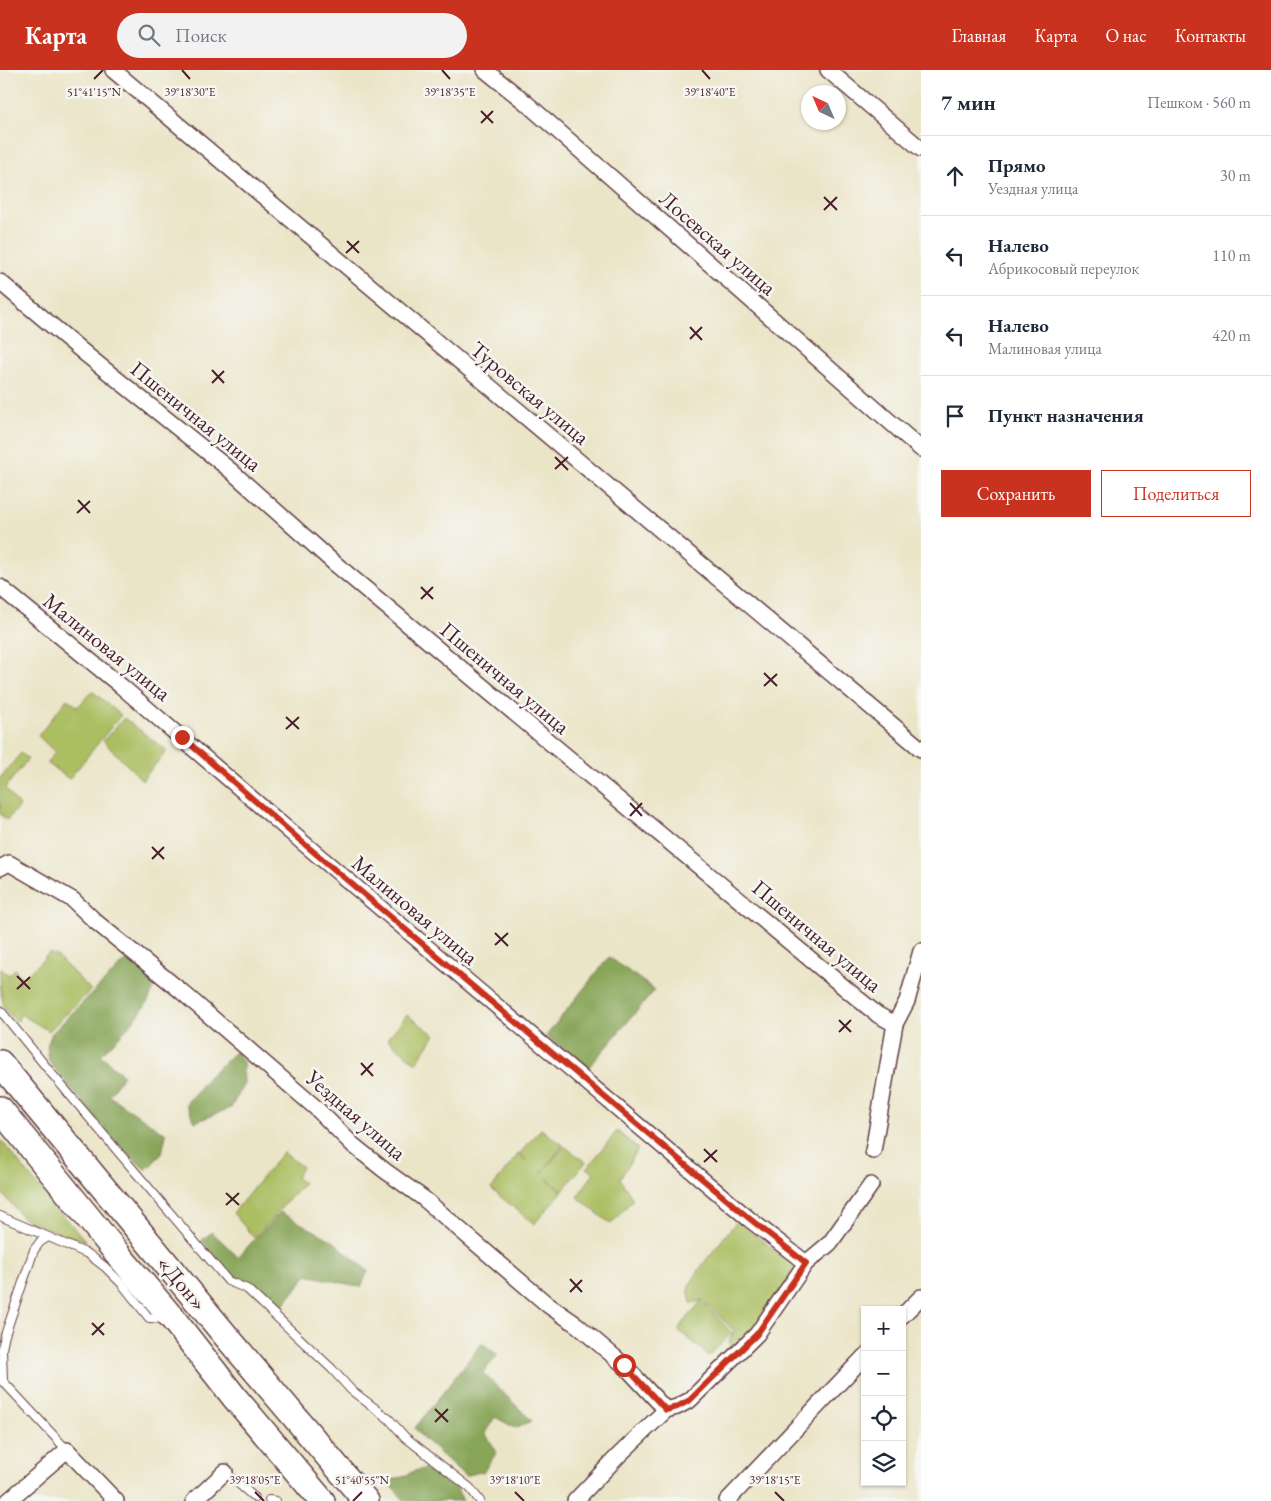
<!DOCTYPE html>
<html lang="ru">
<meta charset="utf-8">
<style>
body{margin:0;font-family:"EB Garamond",serif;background:#f2f2f3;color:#1f2937}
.controls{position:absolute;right:15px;bottom:15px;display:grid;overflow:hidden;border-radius:0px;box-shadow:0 1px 4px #0004}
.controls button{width:45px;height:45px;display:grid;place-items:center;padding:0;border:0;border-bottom:1px solid #e0e1e3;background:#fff;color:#1f2937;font:25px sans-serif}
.compass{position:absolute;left:801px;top:15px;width:45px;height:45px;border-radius:50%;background:#fff;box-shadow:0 1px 4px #0004;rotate:316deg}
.stop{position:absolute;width:15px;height:15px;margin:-11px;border:4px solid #c8321e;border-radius:50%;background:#fff}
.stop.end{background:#c8321e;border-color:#fff;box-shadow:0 1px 5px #0008}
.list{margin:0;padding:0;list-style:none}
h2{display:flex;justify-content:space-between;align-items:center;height:65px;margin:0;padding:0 20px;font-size:21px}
h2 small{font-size:16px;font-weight:400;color:#747a83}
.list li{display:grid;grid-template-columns:32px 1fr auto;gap:15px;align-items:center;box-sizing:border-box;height:80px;padding:0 20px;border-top:1px solid #e0e1e3}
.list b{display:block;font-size:19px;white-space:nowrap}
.list p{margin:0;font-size:16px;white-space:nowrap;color:#747a83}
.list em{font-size:16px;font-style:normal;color:#747a83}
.actions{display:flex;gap:10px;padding:15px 20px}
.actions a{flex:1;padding:11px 0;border:1px solid #c8321e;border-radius:0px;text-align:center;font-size:18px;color:#c8321e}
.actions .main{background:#c8321e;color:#fff}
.icon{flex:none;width:28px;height:28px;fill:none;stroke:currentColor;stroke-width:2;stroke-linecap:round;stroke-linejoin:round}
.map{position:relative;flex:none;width:921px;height:1431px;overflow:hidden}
header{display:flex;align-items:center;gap:30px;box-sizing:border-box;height:70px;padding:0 25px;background:#c8321e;color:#fff}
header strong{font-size:24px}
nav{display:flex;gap:28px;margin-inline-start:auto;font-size:18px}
.search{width:350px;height:45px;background:#f2f2f3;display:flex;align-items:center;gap:12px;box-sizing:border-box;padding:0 18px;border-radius:28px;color:#747a83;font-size:19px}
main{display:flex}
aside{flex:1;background:#fff}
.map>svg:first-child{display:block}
.green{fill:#abbe62;stroke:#7a6e46}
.forest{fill:#88a558;stroke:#696242}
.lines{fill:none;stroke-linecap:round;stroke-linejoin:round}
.service-casing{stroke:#623d43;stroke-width:10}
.minor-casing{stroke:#623d43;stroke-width:18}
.trunk-casing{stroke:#623d43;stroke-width:28}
.service{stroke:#fff;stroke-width:8}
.minor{stroke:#fff;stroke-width:15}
.trunk{stroke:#fff;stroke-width:25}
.route{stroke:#c8321e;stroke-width:6}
.ticks{fill:none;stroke:#4a1f2b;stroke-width:2}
.labels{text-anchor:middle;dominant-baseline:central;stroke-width:5;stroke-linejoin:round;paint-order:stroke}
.street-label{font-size:22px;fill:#4a1f2b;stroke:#f6f6f2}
.ticks-label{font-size:12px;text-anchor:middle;fill:#4a1f2b;stroke:#f6f6f2;stroke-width:5;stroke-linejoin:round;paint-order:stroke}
</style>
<header>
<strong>Карта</strong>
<div class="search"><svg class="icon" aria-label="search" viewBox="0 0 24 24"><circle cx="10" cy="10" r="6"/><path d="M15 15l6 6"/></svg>Поиск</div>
<nav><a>Главная</a><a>Карта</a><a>О нас</a><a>Контакты</a></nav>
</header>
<main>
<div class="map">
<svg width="921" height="1431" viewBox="0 0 921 1431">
<rect width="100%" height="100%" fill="#f6f6f2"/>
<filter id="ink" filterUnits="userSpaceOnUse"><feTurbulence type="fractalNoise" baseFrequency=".02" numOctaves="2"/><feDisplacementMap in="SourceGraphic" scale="10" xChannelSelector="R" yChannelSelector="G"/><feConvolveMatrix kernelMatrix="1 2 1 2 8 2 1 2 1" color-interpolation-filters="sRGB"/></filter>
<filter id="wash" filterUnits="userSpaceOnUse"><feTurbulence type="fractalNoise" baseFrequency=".0096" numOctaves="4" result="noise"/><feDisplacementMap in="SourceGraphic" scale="20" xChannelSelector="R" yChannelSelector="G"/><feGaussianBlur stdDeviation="1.12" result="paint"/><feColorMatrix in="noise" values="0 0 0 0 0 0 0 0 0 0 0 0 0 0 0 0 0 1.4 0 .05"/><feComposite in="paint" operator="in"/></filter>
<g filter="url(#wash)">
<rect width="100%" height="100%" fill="#ebe5c8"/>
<!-- green -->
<g class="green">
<polygon points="92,621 121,645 69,709 47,693 55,682 38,666 67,629 78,637"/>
<polygon points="124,648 167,681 142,710 103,671"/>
<polygon points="21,683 28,689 5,718 19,736 7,750 0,744 0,708"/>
<path d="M49,883L57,886L91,920L49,961L20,944L18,951C0,944 0,918 0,898L9,905L15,899L21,907L17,912L18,914Z"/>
<polygon points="407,945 435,965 416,993 387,969"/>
<polygon points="541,1059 563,1075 541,1104 564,1076 586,1092 562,1121 547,1109 562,1122 534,1154 491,1119 519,1083 526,1091 520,1083"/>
<polygon points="617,1061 638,1079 620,1109 633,1129 611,1154 577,1127 594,1103 587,1098"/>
<polygon points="0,1069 54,1136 86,1171 57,1162 23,1148 7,1129 0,1120"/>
<polygon points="283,1082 302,1097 296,1108 304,1113 254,1168 233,1143"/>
<polygon points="737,1151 798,1198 753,1262 732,1278 729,1271 734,1261 702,1230 691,1234 688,1217 703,1194"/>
<polygon points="701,1231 732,1263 709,1286 678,1260"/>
</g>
<!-- forest -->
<g class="forest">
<polygon points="609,887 655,920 588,998 546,966"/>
<path d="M126,890L153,908C161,929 115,970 101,985L123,1005L109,1026L166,1064L162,1084L146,1100L118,1075L49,992L47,976L52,963Z"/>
<polygon points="236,981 243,992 244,1013 231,1038 195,1052 186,1034 209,1006"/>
<polygon points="280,1142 333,1171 368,1201 361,1217 307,1205 278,1242 244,1214 231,1208 202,1170 212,1162 238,1187"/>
<polygon points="482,1273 498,1285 483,1303 532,1351 515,1358 495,1347 485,1363 497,1382 484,1401 465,1406 422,1367 415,1358"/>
<polygon points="424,1399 433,1405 448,1407 454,1413 463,1431 405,1431 386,1410 403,1407 414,1401"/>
</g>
</g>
<g filter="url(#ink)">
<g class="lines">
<defs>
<g id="service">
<polyline points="0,940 52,1004 228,1211 247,1219 332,1299 351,1320 389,1349 405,1367 470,1418 480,1431"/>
<polyline points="0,1146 88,1184 105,1197 122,1214 149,1248 166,1249"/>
<polyline points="0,1308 67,1380"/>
<polyline points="3,1312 2,1279 5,1265 34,1180 40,1172 48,1167"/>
<polyline points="225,1402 255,1428"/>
<polyline points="269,1430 276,1431"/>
</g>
<g id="minor">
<polyline points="113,0 921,679"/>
<polyline points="485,0 525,32 921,379"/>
<polyline points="828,0 921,79"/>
<polyline points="0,212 88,286 230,400 333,492 857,928 878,945 895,954"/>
<polyline points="0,517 121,616 301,771 749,1149 806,1193"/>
<polyline points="0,798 9,793 73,830 96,852 181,921 316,1038 353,1075 384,1100 423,1128 548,1235 577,1255 624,1295 666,1340"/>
<polyline points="873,1081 895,954 907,931 921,881"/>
<polyline points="902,1246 921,1227"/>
<polyline points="8,1431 67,1380 116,1431"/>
<polyline points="194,1431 225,1402"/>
<polyline points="575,1431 619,1385 666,1340 677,1337 690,1330 757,1264 806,1193 830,1173 871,1115"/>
<polyline points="727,1431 865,1286"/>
</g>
<g id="trunk">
<polyline points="0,993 226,1266 366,1431"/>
<polyline points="0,1039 121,1188 173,1249 235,1328 322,1431"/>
</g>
</defs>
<!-- service casing -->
<use href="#service" class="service-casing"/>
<!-- minor casing -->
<use href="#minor" class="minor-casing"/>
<!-- trunk casing -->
<use href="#trunk" class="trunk-casing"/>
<!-- service -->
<use href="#service" class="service"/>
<!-- minor -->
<use href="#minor" class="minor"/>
<!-- trunk -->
<use href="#trunk" class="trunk"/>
</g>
</g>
<g class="lines" filter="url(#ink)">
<!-- route -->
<polyline class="route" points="182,667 302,772 483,925 750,1149 806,1193 757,1264 690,1330 677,1337 666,1340 624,1295"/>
</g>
<!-- ticks -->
<path class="ticks" d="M182,0L190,9M442,0L450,9M702,0L710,9M94,9L103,0M481,41L493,53M481,53L493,41M824,127L837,140M824,140L837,127M347,171L359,183M346,183L359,171M690,257L702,270M690,269L702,257M212,300L224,313M212,313L224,301M555,387L568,400M555,399L568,387M78,430L90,443M77,443L90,431M421,517L433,529M421,529L433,517M764,603L777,616M764,616L777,604M286,647L299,659M286,659L299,647M630,733L642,746M630,746L642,733M152,777L164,789M152,789L164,777M495,863L508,876M495,875L508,863M17,906L30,919M17,919L30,907M839,950L851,962M839,962L851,950M361,993L373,1006M361,1005L373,993M704,1079L717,1092M704,1092L717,1080M226,1123L239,1135M226,1135L239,1123M570,1209L582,1222M570,1222L582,1210M92,1253L104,1265M92,1265L104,1253M435,1339L448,1352M435,1352L448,1339M255,1422L264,1431M515,1422L524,1431M775,1422L784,1431M353,1431L362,1422"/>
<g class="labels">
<!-- street labels -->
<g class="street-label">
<text transform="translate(718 173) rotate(41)">Лосевская улица</text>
<text transform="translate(530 323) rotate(40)">Туровская улица</text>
<text transform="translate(196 346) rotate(39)">Пшеничная улица</text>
<text transform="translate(107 577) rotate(39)">Малиновая улица</text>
<text transform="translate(505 608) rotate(40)">Пшеничная улица</text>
<text transform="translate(415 840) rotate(40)">Малиновая улица</text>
<text transform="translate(817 866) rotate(40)">Пшеничная улица</text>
<text transform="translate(356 1045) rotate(41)">Уездная улица</text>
<text transform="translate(182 1213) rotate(50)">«Дон»</text>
</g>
</g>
<g class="ticks-label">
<text x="94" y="26">51°41'15"N</text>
<text x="190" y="26">39°18'30"E</text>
<text x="710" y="26">39°18'40"E</text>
<text x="450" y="26">39°18'35"E</text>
<text x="255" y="1414">39°18'05"E</text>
<text x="515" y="1414">39°18'10"E</text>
<text x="775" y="1414">39°18'15"E</text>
<text x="362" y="1414">51°40'55"N</text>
</g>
</svg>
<div class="controls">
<button>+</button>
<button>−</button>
<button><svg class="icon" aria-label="locate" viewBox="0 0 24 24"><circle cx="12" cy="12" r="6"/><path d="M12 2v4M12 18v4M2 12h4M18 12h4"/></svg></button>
<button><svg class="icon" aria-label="layers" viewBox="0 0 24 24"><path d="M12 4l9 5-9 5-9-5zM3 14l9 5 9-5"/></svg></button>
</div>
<svg class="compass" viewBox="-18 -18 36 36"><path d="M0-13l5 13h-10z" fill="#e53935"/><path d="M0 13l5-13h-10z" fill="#747a83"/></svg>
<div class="stop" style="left:624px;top:1295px"></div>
<div class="stop end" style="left:182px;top:667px"></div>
</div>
<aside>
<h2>7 мин<small>Пешком · 560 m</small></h2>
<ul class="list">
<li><svg class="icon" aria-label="ahead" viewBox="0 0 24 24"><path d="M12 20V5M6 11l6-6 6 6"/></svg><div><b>Прямо</b><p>Уездная улица</p></div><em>30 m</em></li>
<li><svg class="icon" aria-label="left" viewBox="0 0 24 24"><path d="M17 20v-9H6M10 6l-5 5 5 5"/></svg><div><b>Налево</b><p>Абрикосовый переулок</p></div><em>110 m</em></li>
<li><svg class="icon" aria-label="left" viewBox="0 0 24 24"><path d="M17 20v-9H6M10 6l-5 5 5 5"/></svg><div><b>Налево</b><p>Малиновая улица</p></div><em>420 m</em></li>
<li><svg class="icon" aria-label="arrive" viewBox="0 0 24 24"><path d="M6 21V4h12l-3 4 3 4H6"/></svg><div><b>Пункт назначения</b></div></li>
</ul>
<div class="actions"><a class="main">Сохранить</a><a>Поделиться</a></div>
</aside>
</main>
